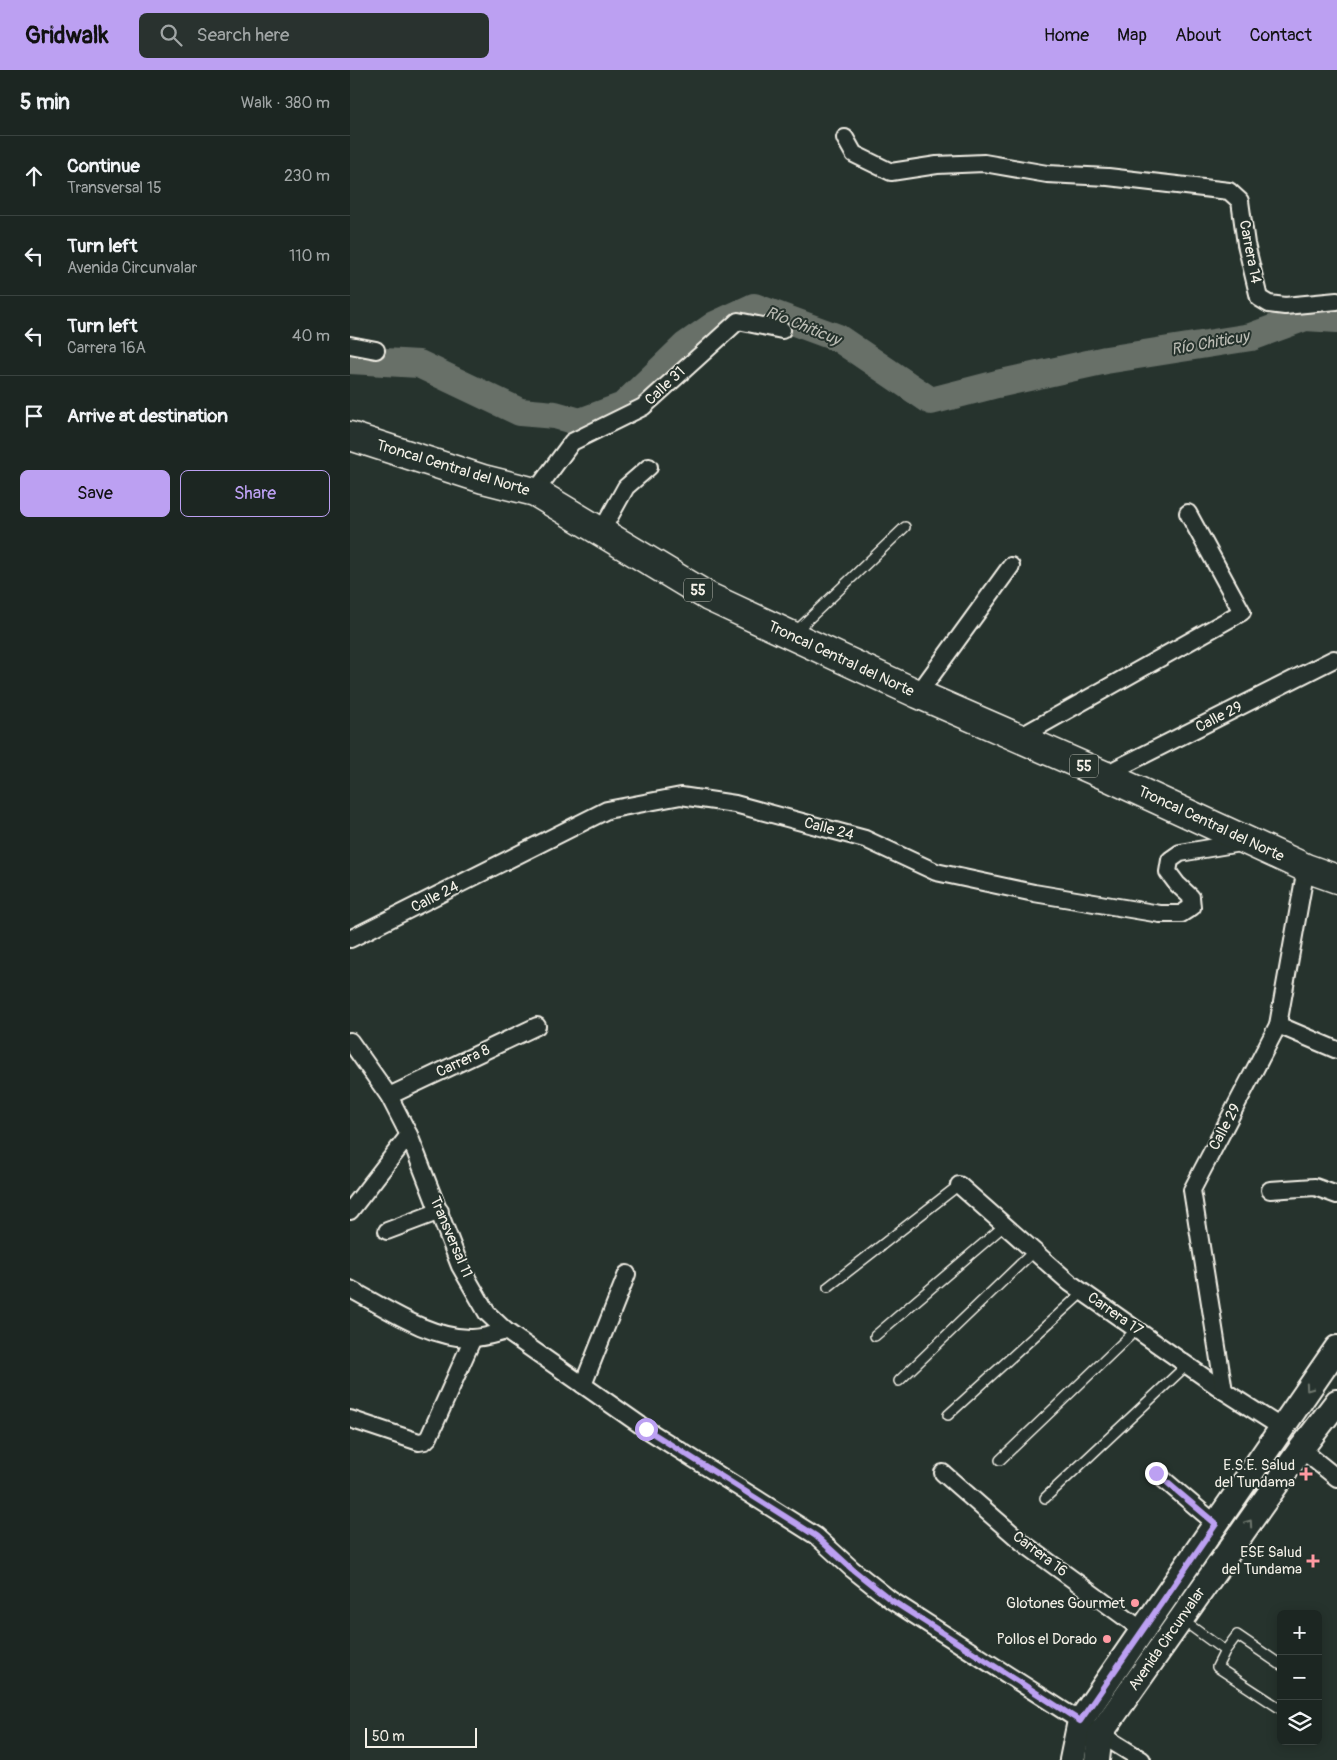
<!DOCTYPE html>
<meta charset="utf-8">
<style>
body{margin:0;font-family:Pangolin,sans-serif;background:#29322f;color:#f1f3f6}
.controls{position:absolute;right:15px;bottom:15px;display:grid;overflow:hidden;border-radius:8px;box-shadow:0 2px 12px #0003}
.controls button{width:45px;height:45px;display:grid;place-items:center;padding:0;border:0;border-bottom:1px solid #3a4340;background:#1c2622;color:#f1f3f6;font:25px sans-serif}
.scale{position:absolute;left:15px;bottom:12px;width:112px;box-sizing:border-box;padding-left:5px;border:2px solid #f4f1e8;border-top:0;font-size:14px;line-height:18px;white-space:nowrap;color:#f4f1e8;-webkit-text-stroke:4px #26332d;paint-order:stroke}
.stop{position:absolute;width:15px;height:15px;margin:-11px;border:4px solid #bca0f2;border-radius:50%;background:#fff}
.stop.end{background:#bca0f2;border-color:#fff;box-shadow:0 1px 5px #0008}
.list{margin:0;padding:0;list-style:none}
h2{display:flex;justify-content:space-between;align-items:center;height:65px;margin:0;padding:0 20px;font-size:21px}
h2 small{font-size:16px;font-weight:400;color:#a0a5a5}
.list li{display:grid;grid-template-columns:32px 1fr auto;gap:15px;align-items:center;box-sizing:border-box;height:80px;padding:0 20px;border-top:1px solid #3a4340}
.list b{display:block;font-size:19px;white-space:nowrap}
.list p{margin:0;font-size:16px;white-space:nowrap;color:#a0a5a5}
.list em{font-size:16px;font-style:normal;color:#a0a5a5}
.actions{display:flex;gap:10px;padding:15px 20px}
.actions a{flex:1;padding:11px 0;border:1px solid #bca0f2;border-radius:8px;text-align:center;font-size:18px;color:#bca0f2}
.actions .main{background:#bca0f2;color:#111}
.icon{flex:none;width:28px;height:28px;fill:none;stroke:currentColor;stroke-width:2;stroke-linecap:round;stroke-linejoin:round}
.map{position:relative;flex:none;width:987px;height:1690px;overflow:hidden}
header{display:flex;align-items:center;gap:30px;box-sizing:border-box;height:70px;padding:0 25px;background:#bca0f2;color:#111}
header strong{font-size:24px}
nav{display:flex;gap:28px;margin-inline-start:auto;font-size:18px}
.search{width:350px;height:45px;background:#29322f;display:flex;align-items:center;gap:12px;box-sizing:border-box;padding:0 18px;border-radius:8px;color:#a0a5a5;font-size:19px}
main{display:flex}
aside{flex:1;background:#1c2622}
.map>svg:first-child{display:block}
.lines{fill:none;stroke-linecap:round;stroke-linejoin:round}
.river{stroke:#676f68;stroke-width:28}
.lane-casing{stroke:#f4f1e8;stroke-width:12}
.street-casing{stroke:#f4f1e8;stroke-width:20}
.secondary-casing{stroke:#f4f1e8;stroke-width:28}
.highway-casing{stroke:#f4f1e8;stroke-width:31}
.lane{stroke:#26332d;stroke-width:9}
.street{stroke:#26332d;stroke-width:16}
.secondary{stroke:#26332d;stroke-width:24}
.highway{stroke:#26332d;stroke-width:28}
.oneway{stroke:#6e766e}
.route{stroke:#bca0f2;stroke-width:6}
.poi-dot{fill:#ff9aa2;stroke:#26332d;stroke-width:2}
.labels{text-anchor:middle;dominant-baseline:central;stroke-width:4;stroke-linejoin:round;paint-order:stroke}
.shield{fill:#26332d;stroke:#b6b8b0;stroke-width:1}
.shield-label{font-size:14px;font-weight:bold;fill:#f4f1e8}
.street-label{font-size:15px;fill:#f4f1e8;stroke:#26332d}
.poi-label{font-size:15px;fill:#f4f1e8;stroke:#26332d;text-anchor:end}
.water-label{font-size:16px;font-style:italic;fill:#bcbdb5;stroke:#26332d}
</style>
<header>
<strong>Gridwalk</strong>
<div class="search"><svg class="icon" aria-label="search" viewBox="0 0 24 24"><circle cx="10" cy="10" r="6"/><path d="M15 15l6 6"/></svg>Search here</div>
<nav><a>Home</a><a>Map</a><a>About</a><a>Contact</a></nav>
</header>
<main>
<aside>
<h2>5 min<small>Walk · 380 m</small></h2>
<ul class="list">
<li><svg class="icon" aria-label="ahead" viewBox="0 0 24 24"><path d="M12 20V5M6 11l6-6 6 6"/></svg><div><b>Continue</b><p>Transversal 15</p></div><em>230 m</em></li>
<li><svg class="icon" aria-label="left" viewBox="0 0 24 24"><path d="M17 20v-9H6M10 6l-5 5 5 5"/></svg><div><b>Turn left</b><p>Avenida Circunvalar</p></div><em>110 m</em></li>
<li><svg class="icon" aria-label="left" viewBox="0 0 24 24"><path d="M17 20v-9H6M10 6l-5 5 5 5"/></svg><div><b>Turn left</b><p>Carrera 16A</p></div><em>40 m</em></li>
<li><svg class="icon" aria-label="arrive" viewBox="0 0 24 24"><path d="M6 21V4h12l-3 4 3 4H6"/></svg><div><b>Arrive at destination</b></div></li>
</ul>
<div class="actions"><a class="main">Save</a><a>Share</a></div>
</aside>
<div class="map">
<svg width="987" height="1690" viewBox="0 0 987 1690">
<rect width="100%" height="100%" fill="#26332d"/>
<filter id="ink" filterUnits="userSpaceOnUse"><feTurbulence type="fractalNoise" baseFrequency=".02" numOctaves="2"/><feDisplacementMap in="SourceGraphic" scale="10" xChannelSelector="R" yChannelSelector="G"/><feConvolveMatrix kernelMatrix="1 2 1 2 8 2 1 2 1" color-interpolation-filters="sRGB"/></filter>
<g filter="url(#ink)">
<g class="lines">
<!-- river -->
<polyline class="river" points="0,290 69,294 170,342 205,345 230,352 273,336 335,276 365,255 404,237 488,268 581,331 647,314 756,290 901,267 955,247 987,249"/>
<defs>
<g id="lane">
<polyline points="445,562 555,457"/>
<polyline points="478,1217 609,1115"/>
<polyline points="525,1266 655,1155"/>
<polyline points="549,1311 684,1181"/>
<polyline points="598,1345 733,1222"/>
<polyline points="650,1390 787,1259"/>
<polyline points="695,1428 838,1294"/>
<polyline points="831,1549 875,1581"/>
<polyline points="931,1595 887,1565 875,1581 867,1597 931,1639"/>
</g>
<g id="street">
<polyline points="495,68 504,84 541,102 587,95 634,93 697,104 758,107 879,121 890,131 896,174 909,228 919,234 935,236 987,231"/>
<polyline points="0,275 26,280"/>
<polyline points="185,422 222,372 293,337 388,251 432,260"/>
<polyline points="251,462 276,417 299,397"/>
<polyline points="568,624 661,496"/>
<polyline points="668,668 892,542 838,443"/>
<polyline points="754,705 984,589"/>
<polyline points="0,869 257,740 331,726 385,734 515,769 586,802 684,823 810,844 831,844 842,837 841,827 827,814 818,802 820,790 830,783 896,772"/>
<polyline points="928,955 987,980"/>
<polyline points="0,971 39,1026 59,1065 110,1196 137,1243 156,1261 296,1359 466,1466 502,1499 541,1530 750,1664 792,1690"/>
<polyline points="39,1026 187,956"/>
<polyline points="609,1115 720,1213 874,1321 932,1358"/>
<polyline points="920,1120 965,1117 987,1125"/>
<polyline points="0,1141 59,1065"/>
<polyline points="37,1161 90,1141"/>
<path d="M0,1219C36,1238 80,1269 122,1268C133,1268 145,1264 156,1261"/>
<polyline points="233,1315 277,1204"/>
<polyline points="874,1321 842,1120 928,955 956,798"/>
<polyline points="0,1349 69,1372 75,1371 79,1367 123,1268"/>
<polyline points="951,1379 987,1408"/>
<polyline points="593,1403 673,1473 792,1560"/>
<polyline points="806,1403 866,1454"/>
</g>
<g id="secondary">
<polyline points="722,1690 730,1651 987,1278"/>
<polyline points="747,1690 750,1664 951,1379 987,1332"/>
</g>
<polyline id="highway" points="0,366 133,409 185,422 359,527 568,624 754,705 956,798 987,809"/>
</defs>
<!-- lane casing -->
<use href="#lane" class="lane-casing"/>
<!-- street casing -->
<use href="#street" class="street-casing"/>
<!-- secondary casing -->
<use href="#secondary" class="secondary-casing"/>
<!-- highway casing -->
<use href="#highway" class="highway-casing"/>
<!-- lane -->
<use href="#lane" class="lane"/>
<!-- street -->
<use href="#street" class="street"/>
<!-- secondary -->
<use href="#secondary" class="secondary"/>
<!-- highway -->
<use href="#highway" class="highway"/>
</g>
<!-- one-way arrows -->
<defs><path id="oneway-chevron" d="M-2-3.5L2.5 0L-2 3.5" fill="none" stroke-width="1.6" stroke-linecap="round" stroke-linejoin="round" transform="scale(1.25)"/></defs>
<g class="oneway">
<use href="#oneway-chevron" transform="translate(959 1318) rotate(125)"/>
<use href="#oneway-chevron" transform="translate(899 1453) rotate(-55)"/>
</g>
</g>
<g class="lines" filter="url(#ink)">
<!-- route -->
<polyline class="route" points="296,1359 466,1466 502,1499 541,1530 730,1651 866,1454 806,1403"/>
</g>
<!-- markers -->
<g class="poi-dot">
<path d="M953.5 1396.5h5v5h5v5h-5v5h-5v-5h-5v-5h5z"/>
<path d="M960.5 1483.5h5v5h5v5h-5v5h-5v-5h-5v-5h5z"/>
<circle cx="785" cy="1533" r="5"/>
<circle cx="757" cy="1569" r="5"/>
</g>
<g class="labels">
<!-- shield labels -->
<g class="shield">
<rect x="334" y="508.5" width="28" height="23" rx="4"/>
<rect x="720" y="684.5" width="28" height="23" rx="4"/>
</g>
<g class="shield-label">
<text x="348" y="520">55</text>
<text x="734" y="696">55</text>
</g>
<!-- street labels -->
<g class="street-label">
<text transform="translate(900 182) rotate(79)">Carrera 14</text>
<text transform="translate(315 316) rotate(-43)">Calle 31</text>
<text transform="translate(103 398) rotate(17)">Troncal Central del Norte</text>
<text transform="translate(491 589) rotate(25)">Troncal Central del Norte</text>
<text transform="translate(869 647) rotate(-27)">Calle 29</text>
<text transform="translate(861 754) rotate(25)">Troncal Central del Norte</text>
<text transform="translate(479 759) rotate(15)">Calle 24</text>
<text transform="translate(85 827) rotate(-27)">Calle 24</text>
<text transform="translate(113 991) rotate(-25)">Carrera 8</text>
<text transform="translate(875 1057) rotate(-62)">Calle 29</text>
<text transform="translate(101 1167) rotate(67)">Transversal 11</text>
<text transform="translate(765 1244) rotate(35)">Carrera 17</text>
<text transform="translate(690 1484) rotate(37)">Carrera 16</text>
<text transform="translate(817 1569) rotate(-55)">Avenida Circunvalar</text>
</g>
<!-- poi labels -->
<g class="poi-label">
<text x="945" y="1395">E.S.E. Salud<tspan x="945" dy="17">del Tundama</tspan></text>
<text x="952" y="1482">ESE Salud<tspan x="952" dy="17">del Tundama</tspan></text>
<text x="775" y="1533">Glotones Gourmet</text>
<text x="747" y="1569">Pollos el Dorado</text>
</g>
<!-- water labels -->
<g class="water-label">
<text transform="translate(453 256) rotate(22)">Río Chiticuy</text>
<text transform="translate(860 273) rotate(-10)">Río Chiticuy</text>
</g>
</g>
</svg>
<div class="controls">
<button>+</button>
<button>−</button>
<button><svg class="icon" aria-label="layers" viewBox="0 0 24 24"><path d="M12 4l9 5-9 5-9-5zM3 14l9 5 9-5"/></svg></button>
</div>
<div class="scale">50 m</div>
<div class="stop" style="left:296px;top:1359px"></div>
<div class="stop end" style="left:806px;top:1403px"></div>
</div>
</main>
